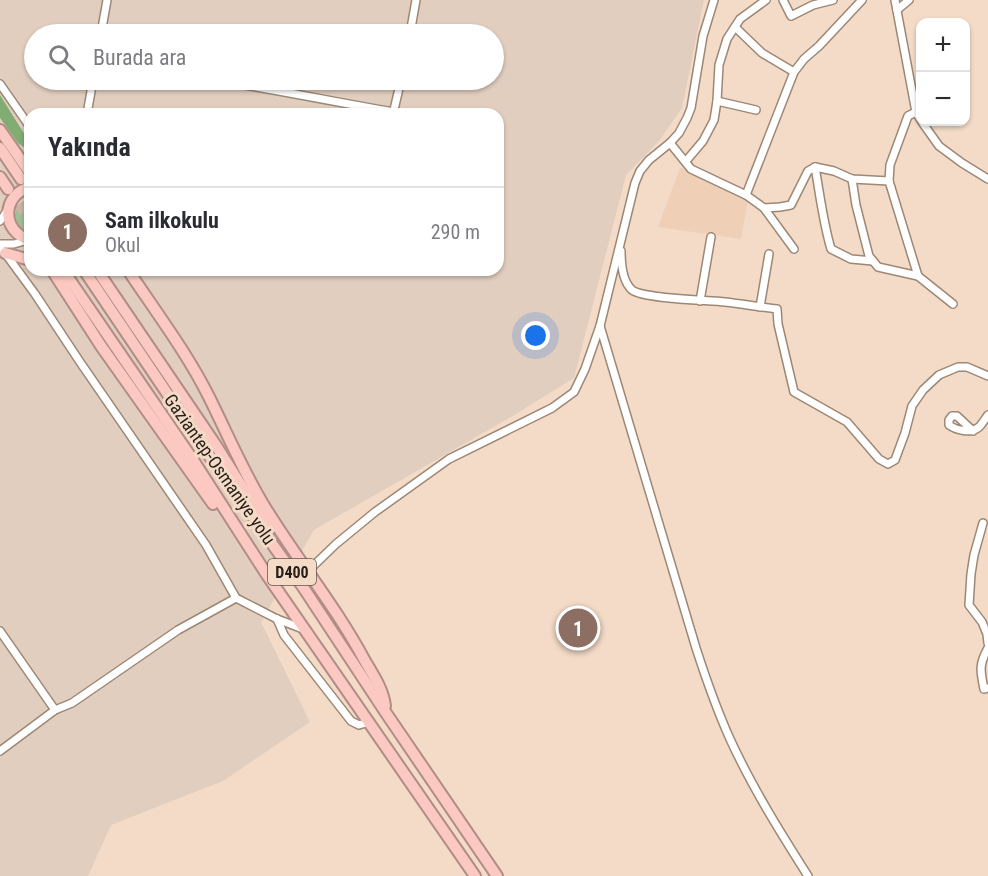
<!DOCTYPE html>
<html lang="tr">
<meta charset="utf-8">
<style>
body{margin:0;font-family:"Roboto Condensed",sans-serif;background:#f7f7f7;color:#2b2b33}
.controls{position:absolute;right:18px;top:18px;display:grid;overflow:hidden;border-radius:12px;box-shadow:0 2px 4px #0004}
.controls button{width:54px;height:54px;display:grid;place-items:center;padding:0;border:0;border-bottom:2px solid #e1e1e2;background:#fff;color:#2b2b33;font:30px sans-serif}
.you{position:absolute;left:536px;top:336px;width:21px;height:21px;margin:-15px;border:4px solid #fff;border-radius:50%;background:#1a73e8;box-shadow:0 0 0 9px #1a73e833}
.badge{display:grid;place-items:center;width:39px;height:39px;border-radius:50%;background:#111827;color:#fff;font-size:20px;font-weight:700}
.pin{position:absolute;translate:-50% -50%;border:3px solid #fff;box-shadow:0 2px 6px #0006}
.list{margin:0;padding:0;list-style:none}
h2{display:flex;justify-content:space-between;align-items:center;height:78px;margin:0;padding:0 24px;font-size:26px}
h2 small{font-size:20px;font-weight:400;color:#7c7c81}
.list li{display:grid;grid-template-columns:39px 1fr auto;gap:18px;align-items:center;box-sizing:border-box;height:90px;padding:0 24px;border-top:2px solid #e1e1e2}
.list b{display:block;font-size:22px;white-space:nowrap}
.list p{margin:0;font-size:20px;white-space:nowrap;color:#7c7c81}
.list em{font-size:20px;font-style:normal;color:#7c7c81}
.icon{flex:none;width:33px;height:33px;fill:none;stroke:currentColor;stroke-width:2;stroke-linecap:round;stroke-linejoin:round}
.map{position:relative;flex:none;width:988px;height:876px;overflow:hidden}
.search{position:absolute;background:#fff;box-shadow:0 2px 4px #0004;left:24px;top:24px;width:480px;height:66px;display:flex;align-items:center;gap:15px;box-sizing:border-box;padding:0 21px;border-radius:33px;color:#7c7c81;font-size:22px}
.panel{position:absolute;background:#fff;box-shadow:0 2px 4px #0004;left:24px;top:108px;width:480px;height:168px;border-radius:18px}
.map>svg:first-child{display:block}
.industrial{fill:#e1cebf;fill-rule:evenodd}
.built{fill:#efd0b7}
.green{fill:#9fbd96}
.forest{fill:#81ad73}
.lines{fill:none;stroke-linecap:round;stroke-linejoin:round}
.highway-tunnel{stroke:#cab5a4;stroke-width:10;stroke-dasharray:10 5;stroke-linecap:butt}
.minor-casing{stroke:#9d8775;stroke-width:10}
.highway-casing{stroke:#b18d86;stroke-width:14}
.minor{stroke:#fff;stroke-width:7}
.highway{stroke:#fbc9c1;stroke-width:10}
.labels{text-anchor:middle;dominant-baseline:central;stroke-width:6;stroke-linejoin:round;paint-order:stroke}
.shield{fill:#f3dbc7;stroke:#64574c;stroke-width:1.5}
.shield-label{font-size:16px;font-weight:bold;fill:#271e17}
.street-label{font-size:18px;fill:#271e17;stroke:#f3dbc7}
</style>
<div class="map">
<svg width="988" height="876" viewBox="0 0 988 876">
<rect width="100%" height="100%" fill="#f3dbc7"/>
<!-- industrial -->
<path class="industrial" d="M0,0H704L682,108L659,141L626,175L574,378L516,414L314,530L261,622L310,722L223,781L111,825L88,876H0ZM34,34H494V80H34ZM30,114H498V270H30Z"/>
<!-- built -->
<polygon class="built" points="680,168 697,171 749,194 741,239 658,227"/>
<!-- green -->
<path class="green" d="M30,198V234C10,227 10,205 30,198Z"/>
<!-- forest -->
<polygon class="forest" points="0,95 30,143 30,152 18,143 0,118"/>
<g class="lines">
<!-- highway-tunnel -->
<polyline class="highway-tunnel" points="10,192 30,221"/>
<defs>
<g id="minor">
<polyline points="783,0 791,16 813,5 833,0"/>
<polyline points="895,0 916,112 920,119"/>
<polyline points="897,10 909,0"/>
<polyline points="735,27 762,53 794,72"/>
<polyline points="101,34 107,0"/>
<polyline points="410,34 416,0"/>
<path d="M214,80C274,89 334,102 394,112"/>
<polyline points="0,84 30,127"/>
<polyline points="717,101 756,110"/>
<polyline points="916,112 908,116 890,165 889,181 918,276"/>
<polyline points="87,114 93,80"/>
<polyline points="393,114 401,80"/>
<polyline points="922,122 939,146 962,163 988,179"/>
<polyline points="670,143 691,169 746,195 764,208 780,207 791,205 808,171 815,167 834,171 852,179 889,181"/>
<polyline points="686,161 703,141 714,120 717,101 719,65 727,39 740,19 766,0"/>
<path d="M815,167C820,195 823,222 831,249L851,259L873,261"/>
<polyline points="852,179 856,205 869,256 878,267 918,276 953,304"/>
<polyline points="746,195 794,72 804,59 819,46 862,0"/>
<polyline points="764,208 794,249"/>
<polyline points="0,221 7,211"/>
<polyline points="0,244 14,244 28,240"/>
<polyline points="0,249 5,253 35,294 80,362 206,545 236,598 178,630 72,703 55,710 0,751"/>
<path d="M621,251C621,264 622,281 632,290C644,299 708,300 725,302C742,304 760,307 777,309L778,324L794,392L847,422L879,459L888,464L895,460L905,433L912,406L923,390L939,375L958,367H967L988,376"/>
<polyline points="700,301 711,237"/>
<polyline points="760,307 769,254"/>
<path d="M600,326L696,648C706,679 717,710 730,739C752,787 780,832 808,876"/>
<path d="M973,431L957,416H952L949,420V425C956,430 971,434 979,427C982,424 985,419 988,415"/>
<polyline points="983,523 974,555 971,574 969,605 982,622 987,634 988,643"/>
<polyline points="308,571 336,544 375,512 449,459 552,408 574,392 585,369 600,326 635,183 640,171 649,160 670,143 679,133 687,118 691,108 703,36 714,0"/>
<polyline points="236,598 277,619 303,629"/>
<polyline points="277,619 284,635 351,721 359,725 369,722"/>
<polyline points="0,631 55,710"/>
<path d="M988,648C979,664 980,670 984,689L988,688"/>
</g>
<g id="highway">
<polyline points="0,130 30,173"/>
<polyline points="0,148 21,179"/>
<polyline points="0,177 8,189"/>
<path d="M30,187C1,195 1,232 30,240"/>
<polyline points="5,253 30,260"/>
<polyline points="52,270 101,346 213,504"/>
<polyline points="63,270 193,460 267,575 475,876"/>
<polyline points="84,270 208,454 303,587 386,713 497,876"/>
<polyline points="97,270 215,444 265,523 269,530"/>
<path d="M128,270C156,312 187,353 209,397C227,433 242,469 263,504C295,557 335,605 365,661C373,675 383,689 385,706"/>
</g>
</defs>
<!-- minor casing -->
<use href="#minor" class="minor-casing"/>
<!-- highway casing -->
<use href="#highway" class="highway-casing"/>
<!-- minor -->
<use href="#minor" class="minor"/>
<!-- highway -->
<use href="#highway" class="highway"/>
</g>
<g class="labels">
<!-- shield labels -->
<rect class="shield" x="268" y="559" width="48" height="26" rx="4.5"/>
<g class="shield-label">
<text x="292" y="572">D400</text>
</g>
<!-- street labels -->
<g class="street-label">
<text transform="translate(220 469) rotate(55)">Gaziantep-Osmaniye yolu</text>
</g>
</g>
</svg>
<div class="controls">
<button>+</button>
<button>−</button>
</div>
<div class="you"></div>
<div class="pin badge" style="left:578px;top:628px;background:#8d6e63">1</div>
<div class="search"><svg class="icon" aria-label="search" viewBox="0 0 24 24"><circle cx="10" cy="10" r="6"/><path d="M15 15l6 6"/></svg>Burada ara</div>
<section class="panel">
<h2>Yakında<small></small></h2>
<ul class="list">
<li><span class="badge" style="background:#8d6e63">1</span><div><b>Sam ilkokulu</b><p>Okul</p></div><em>290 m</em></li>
</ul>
</section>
</div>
